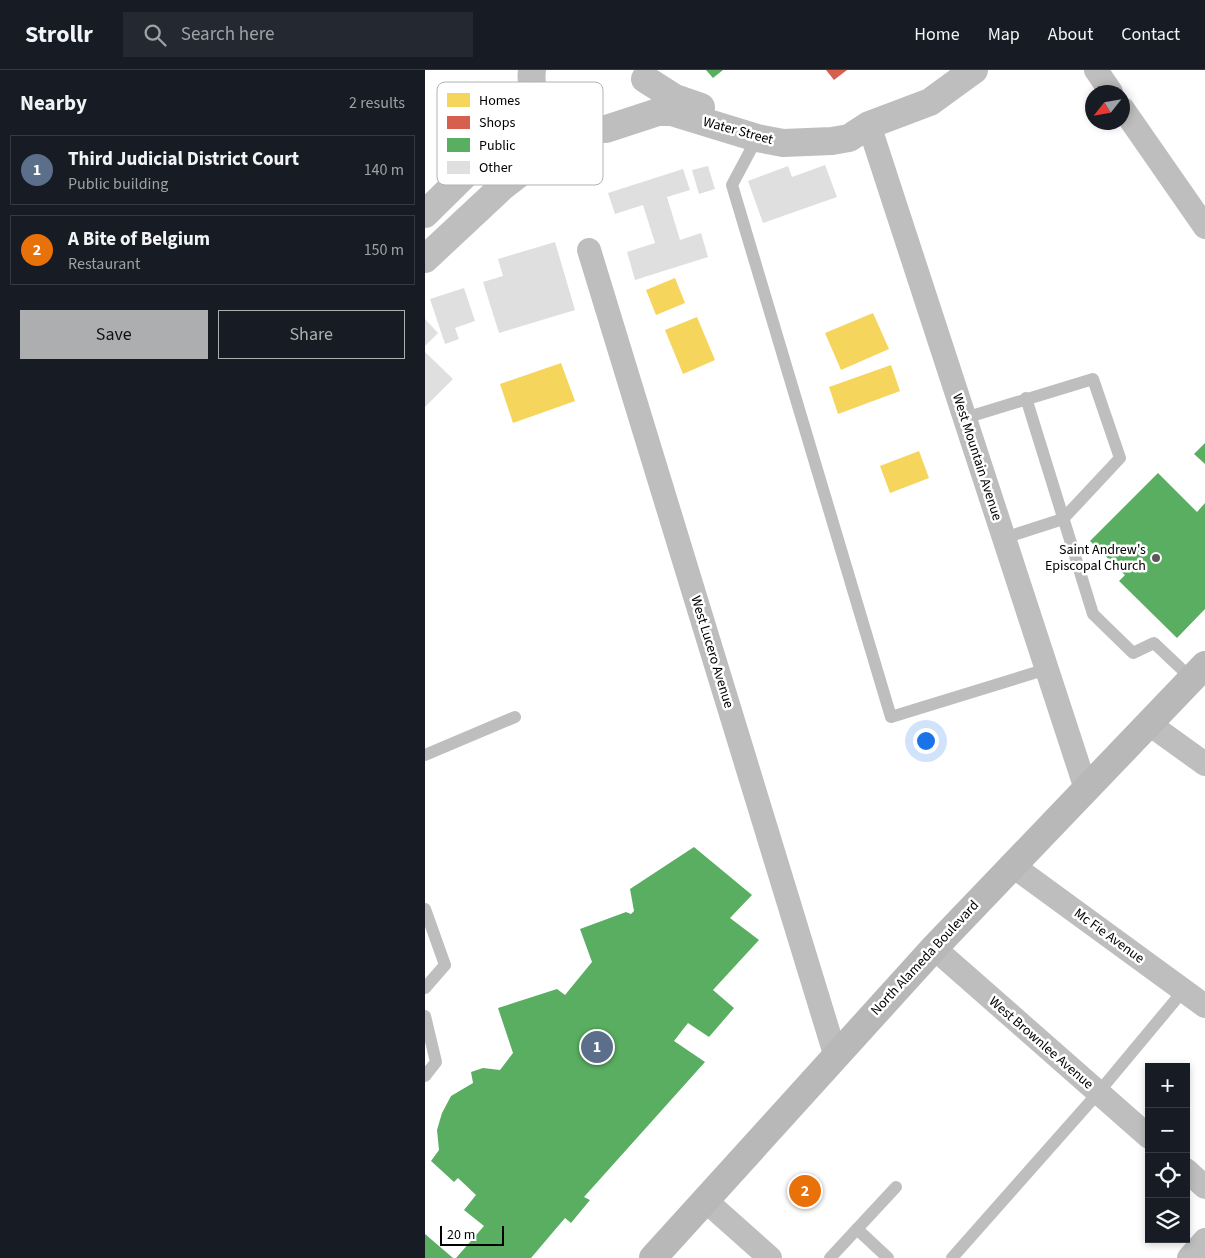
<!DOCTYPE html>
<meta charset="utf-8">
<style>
body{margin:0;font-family:"Source Sans 3",sans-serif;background:#242831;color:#f1f3f6}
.controls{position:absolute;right:15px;bottom:15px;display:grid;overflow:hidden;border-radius:0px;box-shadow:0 2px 8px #0003}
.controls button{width:45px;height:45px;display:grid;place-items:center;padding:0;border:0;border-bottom:1px solid #363941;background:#171b24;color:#f1f3f6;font:25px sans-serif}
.compass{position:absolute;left:660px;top:15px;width:45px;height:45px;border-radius:50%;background:#171b24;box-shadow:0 2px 8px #0003;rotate:239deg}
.scale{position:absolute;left:15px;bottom:12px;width:64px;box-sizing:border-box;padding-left:5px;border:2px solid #000;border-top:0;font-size:14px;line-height:18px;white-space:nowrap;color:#000;-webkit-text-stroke:4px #fff;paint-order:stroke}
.you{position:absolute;left:500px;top:670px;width:18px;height:18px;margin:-12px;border:4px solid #fff;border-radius:50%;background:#1a73e8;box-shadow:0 0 0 8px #1a73e833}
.badge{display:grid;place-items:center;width:32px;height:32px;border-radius:50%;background:#adaeaf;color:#fff;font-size:16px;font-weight:700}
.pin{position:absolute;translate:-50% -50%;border:2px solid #fff;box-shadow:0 1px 5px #0006}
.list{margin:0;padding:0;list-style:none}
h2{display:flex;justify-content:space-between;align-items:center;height:65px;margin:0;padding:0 20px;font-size:21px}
h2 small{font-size:16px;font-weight:400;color:#9ea1a6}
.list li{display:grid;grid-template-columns:32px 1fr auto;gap:15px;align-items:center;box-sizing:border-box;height:70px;margin:0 10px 10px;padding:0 10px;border:1px solid #363941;border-radius:0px}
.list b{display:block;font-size:19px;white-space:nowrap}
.list p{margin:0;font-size:16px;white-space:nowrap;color:#9ea1a6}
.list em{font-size:16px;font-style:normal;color:#9ea1a6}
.actions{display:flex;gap:10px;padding:15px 20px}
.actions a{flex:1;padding:11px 0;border:1px solid #adaeaf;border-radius:0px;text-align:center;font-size:18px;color:#adaeaf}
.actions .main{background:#adaeaf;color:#111}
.icon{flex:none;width:28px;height:28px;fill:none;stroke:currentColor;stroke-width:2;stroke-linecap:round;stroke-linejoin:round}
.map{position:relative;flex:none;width:780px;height:1188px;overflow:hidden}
header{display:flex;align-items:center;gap:30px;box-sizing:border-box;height:70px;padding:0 25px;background:#171b24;border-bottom:1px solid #363941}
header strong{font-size:24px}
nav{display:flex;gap:28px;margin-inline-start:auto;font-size:18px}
.search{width:350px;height:45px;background:#242831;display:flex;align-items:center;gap:12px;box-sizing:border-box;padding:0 18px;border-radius:0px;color:#9ea1a6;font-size:19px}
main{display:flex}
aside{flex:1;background:#171b24}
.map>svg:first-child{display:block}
.homes{fill:#f6d55c}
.shops{fill:#d6604d}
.public{fill:#5aae61}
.building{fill:#dfdfdf}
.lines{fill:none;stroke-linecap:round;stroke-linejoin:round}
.service{stroke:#bebebe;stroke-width:12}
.minor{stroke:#bebebe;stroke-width:24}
.tertiary{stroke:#bebebe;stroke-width:28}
.secondary{stroke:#b8b8b8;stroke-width:28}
.poi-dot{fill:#595959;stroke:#fff;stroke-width:2}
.labels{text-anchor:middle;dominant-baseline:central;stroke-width:5;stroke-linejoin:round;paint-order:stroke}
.street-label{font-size:14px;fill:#000;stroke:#fff}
.poi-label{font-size:14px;fill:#000;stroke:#fff;text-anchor:end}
.key{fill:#fff;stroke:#b2b2b2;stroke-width:1}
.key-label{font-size:14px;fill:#000}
</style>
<header>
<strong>Strollr</strong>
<div class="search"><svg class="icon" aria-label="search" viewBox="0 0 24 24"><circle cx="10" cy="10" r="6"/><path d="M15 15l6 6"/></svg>Search here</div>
<nav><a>Home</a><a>Map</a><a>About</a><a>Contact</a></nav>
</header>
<main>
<aside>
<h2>Nearby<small>2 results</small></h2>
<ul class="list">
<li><span class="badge" style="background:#5c6f8a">1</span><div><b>Third Judicial District Court</b><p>Public building</p></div><em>140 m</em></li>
<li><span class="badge" style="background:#e8710a">2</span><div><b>A Bite of Belgium</b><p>Restaurant</p></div><em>150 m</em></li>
</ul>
<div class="actions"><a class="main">Save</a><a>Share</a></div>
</aside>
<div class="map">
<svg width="780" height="1188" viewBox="0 0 780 1188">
<rect width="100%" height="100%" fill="#fff"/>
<!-- homes -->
<g class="homes">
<polygon points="250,208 260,233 231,245 221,220"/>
<polygon points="448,243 464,279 416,300 400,263"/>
<polygon points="272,247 290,290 258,304 240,260"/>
<polygon points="136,293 150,331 88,353 75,314"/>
<polygon points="466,295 475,321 413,344 404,317"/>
<polygon points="494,381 504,408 465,423 455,396"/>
</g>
<!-- shops -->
<polygon class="shops" points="401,0 422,0 409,10"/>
<!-- public -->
<g class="public">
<polygon points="281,0 298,0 288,8"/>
<polygon points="780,373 780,394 769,384"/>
<polygon points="733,403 772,442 780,433 780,539 752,568 694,511 700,505 665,471"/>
<polygon points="269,777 327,825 305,848 334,870 288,920 309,938 284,967 263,953 249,971 280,992 159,1127 165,1130 146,1153 140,1148 106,1188 31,1188 59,1156 39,1140 51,1125 33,1108 29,1112 6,1091 14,1080 12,1060 17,1043 26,1026 48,1013 46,1002 58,998 75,1000 88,983 73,938 132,919 140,925 167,892 155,859 201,842 206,844 209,841 205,819"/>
<polygon points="0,1164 28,1188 0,1188"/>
</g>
<!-- building -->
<g class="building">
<polygon points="400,95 412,127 338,153 323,111 363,96 367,107"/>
<polygon points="283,96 290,119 274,124 267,100"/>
<polygon points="258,99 265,120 242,127 255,170 276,163 283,187 210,210 202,182 230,173 218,135 190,144 183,123"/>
<polygon points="130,172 150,240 74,263 58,212 78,206 73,189"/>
<polygon points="39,218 50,251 30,258 34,269 20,274 5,229"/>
<polygon points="0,249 13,263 0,276"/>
<polygon points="0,282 28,309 0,337"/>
</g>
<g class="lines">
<!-- service -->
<g class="service">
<polyline points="332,68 307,115 466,647 622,599"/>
<polyline points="601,328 668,544 708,583 729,573 766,608"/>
<polyline points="540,348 668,309 695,388 638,449 579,468"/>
<polyline points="0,685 90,647"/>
<polyline points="0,839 20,895 0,918"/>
<polyline points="0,946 11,992 0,1006"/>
<polyline points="432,1159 463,1188"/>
<polyline points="405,1188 471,1117"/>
<polyline points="527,1188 673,1023 758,921"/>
</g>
<!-- minor -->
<g class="minor">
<polyline points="671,0 686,22"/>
<polyline points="698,39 780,157"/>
<polyline points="444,55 661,719"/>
<polyline points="164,180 410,984"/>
<polyline points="723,653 780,694"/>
<polyline points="588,796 780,936"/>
<polyline points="509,878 724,1067"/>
<polyline points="761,1100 780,1117"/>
<polyline points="281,1131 345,1188"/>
<polyline points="764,1188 780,1170"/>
</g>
<!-- tertiary -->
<g class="tertiary">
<path d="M107,0C102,37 139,65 173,60"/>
<polyline points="220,9 250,28 276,37"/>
<polyline points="181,59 233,42 247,42 332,68 358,73 407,71 424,68 444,55 505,32 549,0"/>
<polyline points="0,144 76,69 109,21"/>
<polyline points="0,189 77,117 113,89 163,62"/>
</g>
<!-- secondary -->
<polyline class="secondary" points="228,1188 509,878 780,595"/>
</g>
<!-- markers -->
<circle class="poi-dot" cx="731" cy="488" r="5"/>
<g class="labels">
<!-- street labels -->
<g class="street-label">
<text transform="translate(313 61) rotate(15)">Water Street</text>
<text transform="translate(552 387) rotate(72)">West Mountain Avenue</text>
<text transform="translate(287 582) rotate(73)">West Lucero Avenue</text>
<text transform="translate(684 866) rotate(36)">Mc Fie Avenue</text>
<text transform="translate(500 888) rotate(-47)">North Alameda Boulevard</text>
<text transform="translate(616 973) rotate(41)">West Brownlee Avenue</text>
</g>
<!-- poi labels -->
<g class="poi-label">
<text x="721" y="480">Saint Andrew's<tspan x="721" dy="16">Episcopal Church</tspan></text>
</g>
</g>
<!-- legend -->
<rect x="12" y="12" width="166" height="103" rx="8" class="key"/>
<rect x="22" y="23" width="23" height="14" fill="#f6d55c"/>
<rect x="22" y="46" width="23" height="13" fill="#d6604d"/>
<rect x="22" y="68" width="23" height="14" fill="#5aae61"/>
<rect x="22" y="91" width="23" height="13" fill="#dfdfdf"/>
<g class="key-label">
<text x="54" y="35">Homes</text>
<text x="54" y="57">Shops</text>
<text x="54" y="80">Public</text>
<text x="54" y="102">Other</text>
</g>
</svg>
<div class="controls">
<button>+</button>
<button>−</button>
<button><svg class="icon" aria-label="locate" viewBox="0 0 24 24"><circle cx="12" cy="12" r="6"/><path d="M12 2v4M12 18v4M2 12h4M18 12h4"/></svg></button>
<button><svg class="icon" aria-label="layers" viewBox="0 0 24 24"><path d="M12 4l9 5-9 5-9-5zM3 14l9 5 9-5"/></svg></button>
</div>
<svg class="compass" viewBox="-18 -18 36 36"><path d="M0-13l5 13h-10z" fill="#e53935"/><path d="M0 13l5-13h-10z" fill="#9ea1a6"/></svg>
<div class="scale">20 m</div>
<div class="you"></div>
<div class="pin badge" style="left:172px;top:977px;background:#5c6f8a">1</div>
<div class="pin badge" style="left:380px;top:1121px;background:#e8710a">2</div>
</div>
</main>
